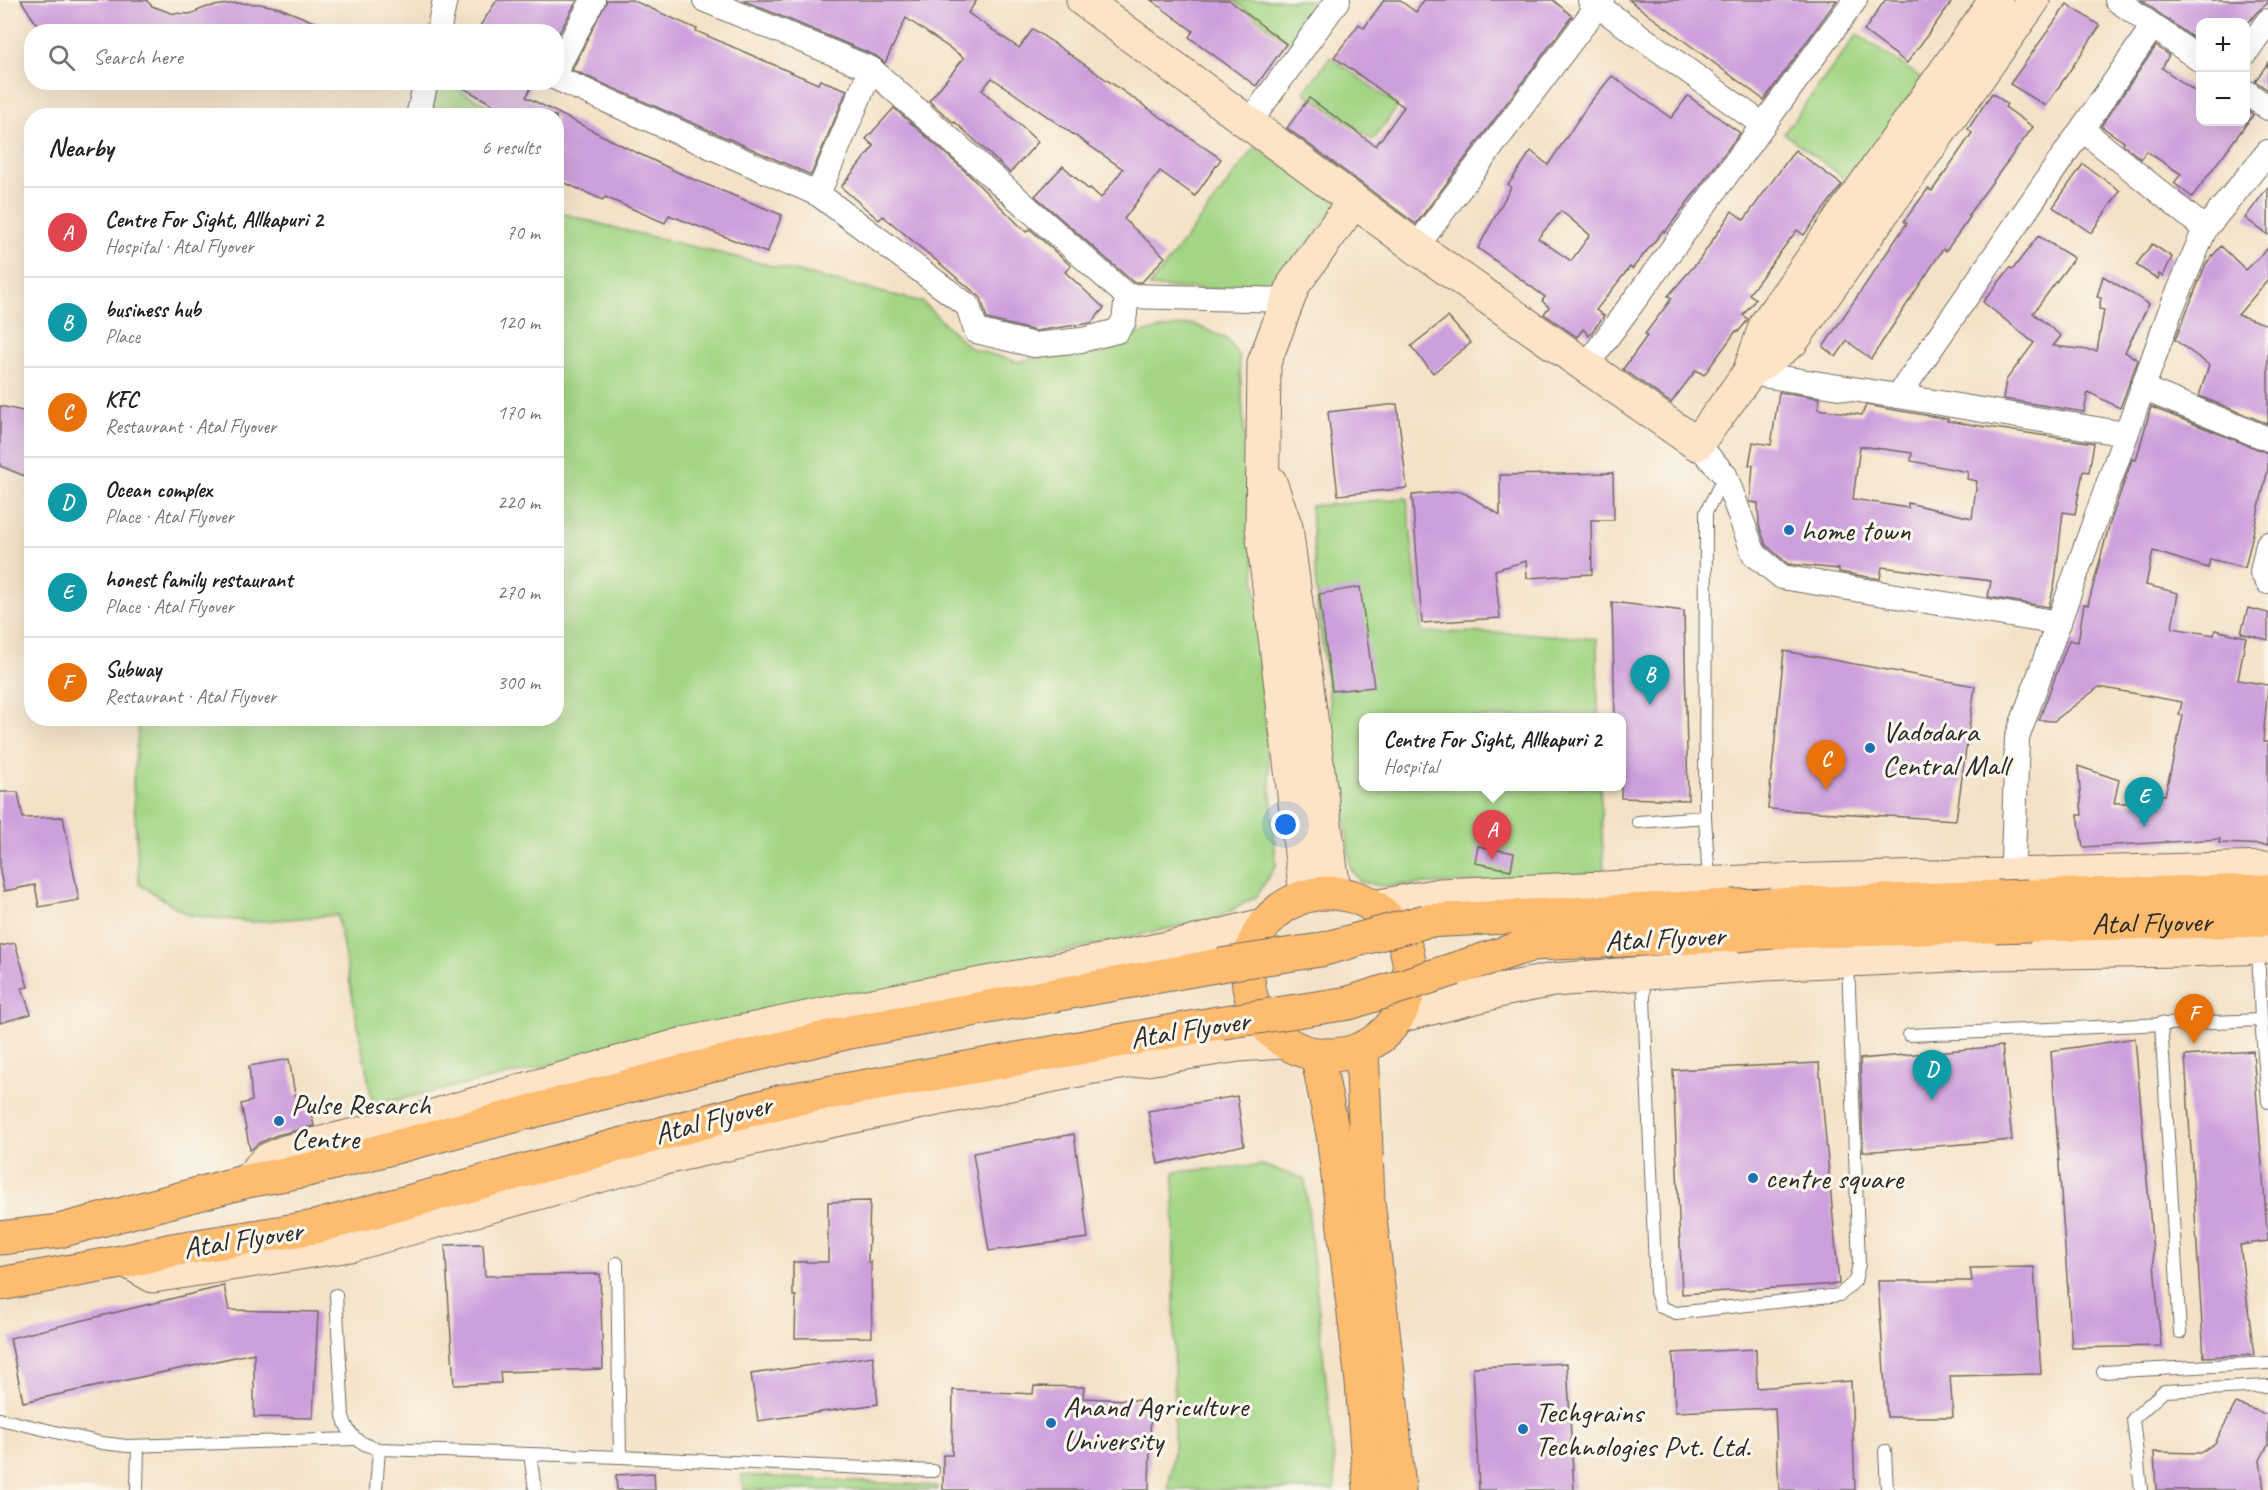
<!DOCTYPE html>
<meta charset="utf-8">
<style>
body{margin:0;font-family:Caveat,sans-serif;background:#f6f6f6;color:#222}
.controls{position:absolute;right:18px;top:18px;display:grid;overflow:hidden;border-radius:12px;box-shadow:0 6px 24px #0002}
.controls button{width:54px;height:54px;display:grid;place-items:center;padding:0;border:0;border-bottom:2px solid #e0e0e0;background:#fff;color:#222;font:30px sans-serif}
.you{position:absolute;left:1286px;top:825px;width:21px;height:21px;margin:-15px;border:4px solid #fff;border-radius:50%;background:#1a73e8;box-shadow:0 0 0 9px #1a73e833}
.badge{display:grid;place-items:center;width:39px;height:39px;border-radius:50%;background:#1f6fb2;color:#fff;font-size:20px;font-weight:700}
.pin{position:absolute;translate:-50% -50px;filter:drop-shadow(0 2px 3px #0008)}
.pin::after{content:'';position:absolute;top:32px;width:21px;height:18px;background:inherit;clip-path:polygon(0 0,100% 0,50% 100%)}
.popup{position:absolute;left:1359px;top:713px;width:267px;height:78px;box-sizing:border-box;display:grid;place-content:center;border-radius:12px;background:#fff;filter:drop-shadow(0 2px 4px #0005);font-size:20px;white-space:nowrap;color:#767676}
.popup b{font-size:22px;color:#222}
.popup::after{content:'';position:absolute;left:50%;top:100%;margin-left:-12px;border:12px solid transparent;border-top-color:#fff}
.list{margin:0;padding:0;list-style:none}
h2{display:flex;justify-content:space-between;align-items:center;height:78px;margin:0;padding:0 24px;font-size:26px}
h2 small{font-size:20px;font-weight:400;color:#767676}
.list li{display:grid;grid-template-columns:39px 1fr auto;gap:18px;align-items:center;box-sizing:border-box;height:90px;padding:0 24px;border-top:2px solid #e0e0e0}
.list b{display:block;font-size:22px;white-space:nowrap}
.list p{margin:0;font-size:20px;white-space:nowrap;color:#767676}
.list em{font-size:20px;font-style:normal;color:#767676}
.icon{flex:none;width:33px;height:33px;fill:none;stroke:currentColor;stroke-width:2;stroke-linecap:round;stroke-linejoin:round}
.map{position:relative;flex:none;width:2268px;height:1490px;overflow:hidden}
.search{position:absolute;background:#fff;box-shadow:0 6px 24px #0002;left:24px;top:24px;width:540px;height:66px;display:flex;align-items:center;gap:15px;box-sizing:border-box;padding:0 21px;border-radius:24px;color:#767676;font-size:22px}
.panel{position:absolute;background:#fff;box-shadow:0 6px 24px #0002;left:24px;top:108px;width:540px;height:618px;border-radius:24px}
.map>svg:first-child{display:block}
.green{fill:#a3d584;stroke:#678058;stroke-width:1.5}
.building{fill:#ce9fdd;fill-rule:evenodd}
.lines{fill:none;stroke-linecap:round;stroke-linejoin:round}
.lane-casing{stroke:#716b62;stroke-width:14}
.street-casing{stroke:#716b62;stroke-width:26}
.secondary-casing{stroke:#716b62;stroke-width:35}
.primary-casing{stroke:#716b62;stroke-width:35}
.lane{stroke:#fff;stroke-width:12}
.street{stroke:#fff;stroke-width:24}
.secondary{stroke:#fee4c6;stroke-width:33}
.primary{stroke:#fdbc70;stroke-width:33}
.primary-bridge-casing{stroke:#716b62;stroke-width:35;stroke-linecap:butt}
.primary-bridge{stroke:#fdbc70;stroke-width:33}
.poi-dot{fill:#1f6fb2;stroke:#fbf7ec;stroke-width:2}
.labels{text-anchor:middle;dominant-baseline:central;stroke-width:6;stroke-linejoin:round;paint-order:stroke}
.poi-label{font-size:30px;fill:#2b2b2b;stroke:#fbf7ec;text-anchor:start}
.street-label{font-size:30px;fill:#2b2b2b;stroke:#fbf7ec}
</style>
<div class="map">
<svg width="2268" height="1490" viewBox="0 0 2268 1490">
<rect width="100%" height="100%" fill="#fbf7ec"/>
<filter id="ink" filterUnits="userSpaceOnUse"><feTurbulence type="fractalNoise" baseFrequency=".0167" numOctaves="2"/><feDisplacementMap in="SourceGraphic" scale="12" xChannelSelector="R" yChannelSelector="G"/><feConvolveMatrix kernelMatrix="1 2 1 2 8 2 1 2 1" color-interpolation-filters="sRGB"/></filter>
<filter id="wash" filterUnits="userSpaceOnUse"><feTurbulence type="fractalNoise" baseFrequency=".008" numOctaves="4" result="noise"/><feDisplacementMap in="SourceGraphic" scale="24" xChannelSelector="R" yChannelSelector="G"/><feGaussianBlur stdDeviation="1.35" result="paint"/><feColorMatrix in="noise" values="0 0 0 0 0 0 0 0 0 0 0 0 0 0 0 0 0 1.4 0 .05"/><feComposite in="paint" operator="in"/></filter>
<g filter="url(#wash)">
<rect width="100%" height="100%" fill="#f4e2c8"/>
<!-- green -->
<g class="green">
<polygon points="1233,0 1327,0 1293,46"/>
<polygon points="1857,34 1923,79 1848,181 1784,133"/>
<polygon points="1330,57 1398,106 1373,140 1304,92"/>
<polygon points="446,83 505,115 423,116 432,84"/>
<polygon points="1255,147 1338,203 1273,291 1149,287"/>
<polygon points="557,212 615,228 922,302 970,348 1018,362 1160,329 1194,324 1227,339 1239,356 1276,865 1257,896 1220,917 373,1105 337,915 253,922 188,915 139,884 133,783 139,719 556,718"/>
<polygon points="1407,498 1422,632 1520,633 1597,639 1598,717 1363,718 1363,786 1600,787 1604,877 1383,886 1360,882 1351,869 1318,612 1311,506"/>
<polygon points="1262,1165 1305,1179 1334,1458 1335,1490 1168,1490 1174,1448 1174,1172"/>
<polygon points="741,1475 937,1486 937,1490 744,1490"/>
</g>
<g id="blocks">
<!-- building -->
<g class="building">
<polygon points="21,0 146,0 152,6 171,13 190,14 207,7 236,3 260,4 280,8 336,31 48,32 35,22"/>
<polygon points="497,0 577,0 556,39 556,32 476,32"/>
<polygon points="607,0 632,0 697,29 696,31 818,84 820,80 847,90 811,175 572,70"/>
<polygon points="742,0 977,0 968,13 1019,48 1033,29 1221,159 1195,196 1160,171 1124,219 1165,257 1142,282 1133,282 1035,196 1063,166 1088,189 1090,188 1101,198 1123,169 992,78 982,90 1038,142 1010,173 955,122 954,123 929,101 964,58 906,18 885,63 876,56"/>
<polygon points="1151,0 1229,0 1286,44 1256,86 1189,37 1193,31"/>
<polygon points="1384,0 1399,0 1416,12 1424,0 1553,0 1572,16 1416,224 1287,128 1309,98 1376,146 1404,107 1334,57 1359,24 1364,28"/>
<polygon points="1629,0 1837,0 1764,100"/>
<polygon points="1885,0 1953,0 1907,63 1864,31"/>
<polygon points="2141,0 2268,0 2268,3 2257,12 2249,22 2200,22 2200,43"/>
<polygon points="2067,4 2100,26 2046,106 2010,84"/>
<polygon points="2156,46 2169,55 2162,68 2200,95 2200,122 2246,122 2246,109 2253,115 2192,197 2174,183 2181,174 2146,151 2141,159 2123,144 2124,142 2101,126"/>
<polygon points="2268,63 2268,90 2255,81"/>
<path d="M1612,76L1671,118L1688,96L1740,133L1665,232L1663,231L1632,269L1630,267L1596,310L1604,316L1589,336L1583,329L1577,337L1544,314L1549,307L1542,301L1545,297L1478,248L1511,187L1508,185L1531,151L1548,165L1588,105ZM1561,211L1590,235L1571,261L1538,238Z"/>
<polygon points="452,82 534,82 526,97 627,148 690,178 782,215 767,253 669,215 665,223 605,197 603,200 556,179 556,116 514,116"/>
<polygon points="1992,93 2007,104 2005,107 2033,127 1968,215 1970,217 1946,251 1943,249 1871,359 1847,341 1836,357 1823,347 1907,223 1904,221 1928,189 1932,191 1972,133 1968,129"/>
<polygon points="894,108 965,171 1026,232 1030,229 1071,266 1065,272 1104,308 1091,323 1035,331 987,319 981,298 883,216 879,220 841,187 874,146 866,139"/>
<polygon points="1795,150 1842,185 1804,235 1797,230 1749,294 1756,299 1743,315 1748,319 1747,321 1738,332 1736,331 1704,375 1696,370 1671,403 1623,369 1647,336 1645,334 1672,298 1668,296 1700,259 1732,211 1744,220"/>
<polygon points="2083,164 2120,191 2091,233 2053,207"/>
<polygon points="2268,187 2268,235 2245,218"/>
<polygon points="2038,236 2074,258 2033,313 2061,336 2053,346 2097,351 2104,310 2099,309 2101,298 2097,297 2103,276 2149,304 2125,352 2138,360 2120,408 2088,392 2084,412 2003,399 2006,380 2034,343 1983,302 2010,268 2013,269"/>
<polygon points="2152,244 2172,257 2163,276 2159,274 2158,279 2136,265"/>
<polygon points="2221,246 2246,270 2268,248 2268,280 2238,315 2268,325 2268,424 2199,396 2209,365 2175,340 2206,264"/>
<polygon points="1448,317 1471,343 1433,373 1411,346"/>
<path d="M1779,392L1820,398L1818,409L1862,415L1866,405L1948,419L1947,421L2094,443L2089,472L2083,471L2075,514L2063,512L2055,582L2049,607L1988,597L1991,581L1882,567L1880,579L1839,572V569L1788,564L1766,545L1759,525L1758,503L1750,502L1753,465H1749L1753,442L1771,445ZM1860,446L1912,453L1911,461L1968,472L1967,479L1977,481L1972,518L1908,503V508L1853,499Z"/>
<polygon points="1397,404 1407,488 1338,495 1328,412"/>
<polygon points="0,406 32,413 32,479 0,466"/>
<polygon points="2151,407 2268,453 2268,469 2245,568 2210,559 2208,568 2153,551 2146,585 2178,593 2172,628 2214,635 2215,630 2246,637 2238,680 2268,685 2263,742 2268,742 2268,845 2219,843 2220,839 2083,847 2078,815 2082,815 2078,766 2119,780 2114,803 2158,803 2157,795 2165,795 2183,716 2179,715 2182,702 2099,687 2054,721 2039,720 2069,640 2078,642 2084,604 2088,605 2109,526 2132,459 2136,460"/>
<polygon points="1613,473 1614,520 1591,520 1592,574 1527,578 1526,561 1495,570 1500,618 1422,623 1412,495 1461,491 1500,515 1500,475"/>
<polygon points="1360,587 1374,687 1332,691 1319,594"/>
<polygon points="1612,602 1684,611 1688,800 1621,798 1621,717 1615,717"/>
<polygon points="2248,608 2268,613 2268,640 2241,633"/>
<polygon points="1784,651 1975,686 1956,820 1768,809"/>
<polygon points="0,792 18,792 23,818 63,817 79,900 39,907 35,885 4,891 0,872"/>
<polygon points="1478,846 1514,853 1511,870 1475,863"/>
<polygon points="15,943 28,987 22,988 31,1014 0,1023 0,946"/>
<polygon points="2135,1038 2161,1346 2072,1348 2051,1051"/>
<polygon points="2002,1046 2012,1140 1863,1152 1860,1059"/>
<polygon points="2253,1051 2268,1241 2240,1245 2254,1355 2204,1357 2185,1056"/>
<polygon points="289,1059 295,1095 307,1093 314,1126 277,1135 259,1143 250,1150 241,1104 252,1101 249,1066"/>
<polygon points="1819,1063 1839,1284 1682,1294 1673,1070"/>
<polygon points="1237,1096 1244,1145 1158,1164 1148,1111"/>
<polygon points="1074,1134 1088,1238 989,1251 973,1153"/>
<polygon points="870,1201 868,1262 871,1262 872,1337 795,1338 796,1296 793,1296 793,1262 828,1262 828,1202"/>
<polygon points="483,1244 485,1276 600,1274 603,1369 500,1372 501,1383 454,1385 445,1245"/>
<polygon points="2034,1267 2041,1374 1950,1376 1953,1417 1887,1417 1878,1281 1972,1281 1970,1268"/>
<polygon points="224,1286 229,1310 318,1312 313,1418 254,1417 254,1353 23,1402 10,1338"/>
<polygon points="1756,1349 1757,1388 1851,1381 1855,1490 1779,1490 1775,1408 1675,1412 1673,1353"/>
<polygon points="873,1356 878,1404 758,1421 751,1374"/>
<polygon points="1567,1363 1574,1490 1479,1490 1473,1367"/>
<polygon points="1034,1386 1084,1387 1083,1398 1151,1401 1149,1490 943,1490 943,1455 952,1455 953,1390 1033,1394"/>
<polygon points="2236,1403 2268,1415 2268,1445 2260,1460 2264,1490 2156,1490 2154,1452 2200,1453 2215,1443"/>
<polygon points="654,1473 655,1490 617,1490 616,1475"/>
</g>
</g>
</g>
<g filter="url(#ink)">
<use href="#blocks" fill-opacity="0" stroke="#716b62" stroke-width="1.5"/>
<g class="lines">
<defs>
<g id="lane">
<polyline points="1638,822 1705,817"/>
<polyline points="1709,882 1705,817 1706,512 1725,475"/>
<polyline points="2258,948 2261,1020 2268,1102"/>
<polyline points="1643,974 1656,1292 1661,1307 1676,1313 1840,1295 1855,1281 1859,1264 1848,962"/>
<polyline points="2161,1023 2180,1333"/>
<polyline points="1909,1035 2261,1020"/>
<polyline points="617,1263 620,1457"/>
<path d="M336,1295L343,1416C348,1436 359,1444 379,1449L620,1457L933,1471"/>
<polyline points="2103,1372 2268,1363"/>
<polyline points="0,1419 102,1443 127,1446 355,1439"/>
<polyline points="1885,1451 1887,1490"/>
<polyline points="530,1454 535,1490"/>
<polyline points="137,1490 138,1446"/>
<polyline points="376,1490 379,1449"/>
<polyline points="2141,1490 2133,1419 2164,1391 2268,1386"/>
</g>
<g id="street">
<polyline points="705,0 871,69 1127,296 1288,300"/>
<polyline points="1590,0 1763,125"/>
<polyline points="2117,0 2200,60"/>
<polyline points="438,32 445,0"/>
<polyline points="2246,52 2268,21"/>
<polyline points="556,70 593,0"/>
<polyline points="556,78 818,194 968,306 976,331 1034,345 1082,340 1117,331 1124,321 1127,296"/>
<polyline points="2246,92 2268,108"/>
<polyline points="418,116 426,82"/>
<polyline points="1249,123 1338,0"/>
<polyline points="2083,130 2205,229"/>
<polyline points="818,194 871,69"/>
<polyline points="1416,247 1602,0"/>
<polyline points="1586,366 1855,0"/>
<polyline points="1749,373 1898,396 2126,434"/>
<polyline points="2142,388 2268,439"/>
<polyline points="1898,396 2153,26"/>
<polyline points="1697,444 1725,475 1754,554 1782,577 2059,623"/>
<polyline points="2268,544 2262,572 2268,582"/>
<polyline points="2012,891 2017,738 2170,312 2205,229 2268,152"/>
</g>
<g id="secondary">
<polyline points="1083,0 1416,247 1697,444 1749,373 1766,324 1996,0"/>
<polyline points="1749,373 1792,341 2033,0"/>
<polyline points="1270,482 1286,527 1334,892"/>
<polyline points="1306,895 1262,528 1264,363 1294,284 1354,201"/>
<polyline points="1374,907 1440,895 1744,882 2268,868"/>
<polyline points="1399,1016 1507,989 1553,980 1765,964 1994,953 2181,950 2268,947"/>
<polyline points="247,1181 267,1160 285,1152 433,1116 684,1044 821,1015 1184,945 1263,925"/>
<polyline points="127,1261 153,1276 350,1245 660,1159 826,1122 1088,1068 1239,1045 1283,1042"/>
</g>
<g id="primary">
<circle cx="1329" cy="974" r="81"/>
<polyline points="2028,896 2268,891"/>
<polyline points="1771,905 1998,897"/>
<polyline points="1426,921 1731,906"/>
<path id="s1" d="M2030,925L2268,920"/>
<polyline points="1773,932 1995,926"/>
<polyline points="1455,969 1533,944 1737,935"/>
<polyline points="1362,1048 1368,1201 1389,1382 1399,1490"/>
<polyline points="1317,1054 1333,1134 1362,1382 1370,1490"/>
<polyline points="0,1238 59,1231 247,1181 307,1170 702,1067 850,1032 1220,965"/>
<polyline points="0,1284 127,1261 172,1250 315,1227 783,1101 1218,1023"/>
</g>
</defs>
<!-- lane casing -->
<use href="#lane" class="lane-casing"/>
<!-- street casing -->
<use href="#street" class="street-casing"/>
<!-- secondary casing -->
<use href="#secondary" class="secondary-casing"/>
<!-- primary casing -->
<use href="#primary" class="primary-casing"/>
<!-- lane -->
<use href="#lane" class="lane"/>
<!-- street -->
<use href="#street" class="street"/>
<!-- secondary -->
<use href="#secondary" class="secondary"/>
<!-- primary -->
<use href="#primary" class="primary"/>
<defs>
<g id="primary-bridge">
<polyline points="1998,897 2028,896"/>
<polyline points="1731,906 1771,905"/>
<polyline points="1995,926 2030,925"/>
<polyline points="1737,935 1773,932"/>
<polyline points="1220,965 1320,950 1426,921"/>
<polyline points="1218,1023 1349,1003 1455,969"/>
</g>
</defs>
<!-- primary-bridge casing -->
<use href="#primary-bridge" class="primary-bridge-casing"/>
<!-- primary-bridge -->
<use href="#primary-bridge" class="primary-bridge"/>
</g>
</g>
<!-- markers -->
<g class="poi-dot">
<circle cx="1789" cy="530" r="6"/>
<circle cx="1870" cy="748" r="6"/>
<circle cx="279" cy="1121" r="6"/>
<circle cx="1753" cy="1178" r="6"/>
<circle cx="1051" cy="1423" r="6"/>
<circle cx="1523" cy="1429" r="6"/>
</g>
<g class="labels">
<!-- poi labels -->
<g class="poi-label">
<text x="1801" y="530">home town</text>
<text x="1882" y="731">Vadodara<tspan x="1882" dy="34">Central Mall</tspan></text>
<text x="291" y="1104">Pulse Resarch<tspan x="291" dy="34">Centre</tspan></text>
<text x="1765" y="1178">centre square</text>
<text x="1063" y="1406">Anand Agriculture<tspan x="1063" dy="34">University</tspan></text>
<text x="1535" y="1412">Techgrains<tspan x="1535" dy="34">Technologies Pvt. Ltd.</tspan></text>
</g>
<!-- street labels -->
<g class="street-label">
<text stroke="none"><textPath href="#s1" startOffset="122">Atal Flyover</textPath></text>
<text transform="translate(1665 938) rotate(-3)">Atal Flyover</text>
<text transform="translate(1190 1029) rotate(-9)">Atal Flyover</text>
<text transform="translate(713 1119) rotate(-15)">Atal Flyover</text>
<text transform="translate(243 1239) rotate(-9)">Atal Flyover</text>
</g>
</g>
</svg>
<div class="controls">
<button>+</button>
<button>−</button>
</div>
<div class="you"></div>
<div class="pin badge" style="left:1492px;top:860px;background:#e0444e">A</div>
<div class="popup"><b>Centre For Sight, Allkapuri 2</b>Hospital</div>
<div class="pin badge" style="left:1650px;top:705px;background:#0f9aa8">B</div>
<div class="pin badge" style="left:1826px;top:790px;background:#e8710a">C</div>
<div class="pin badge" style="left:1932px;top:1100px;background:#0f9aa8">D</div>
<div class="pin badge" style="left:2144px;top:827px;background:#0f9aa8">E</div>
<div class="pin badge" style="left:2194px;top:1044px;background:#e8710a">F</div>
<div class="search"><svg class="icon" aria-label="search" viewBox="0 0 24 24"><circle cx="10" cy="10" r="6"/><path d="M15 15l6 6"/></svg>Search here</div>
<section class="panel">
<h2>Nearby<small>6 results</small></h2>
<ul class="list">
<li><span class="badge" style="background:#e0444e">A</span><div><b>Centre For Sight, Allkapuri 2</b><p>Hospital · Atal Flyover</p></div><em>70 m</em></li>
<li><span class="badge" style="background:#0f9aa8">B</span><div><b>business hub</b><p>Place</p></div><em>120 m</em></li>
<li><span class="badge" style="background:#e8710a">C</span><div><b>KFC</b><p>Restaurant · Atal Flyover</p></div><em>170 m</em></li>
<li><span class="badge" style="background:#0f9aa8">D</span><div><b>Ocean complex</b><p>Place · Atal Flyover</p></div><em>220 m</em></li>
<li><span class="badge" style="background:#0f9aa8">E</span><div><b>honest family restaurant</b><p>Place · Atal Flyover</p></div><em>270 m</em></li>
<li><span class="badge" style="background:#e8710a">F</span><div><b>Subway</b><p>Restaurant · Atal Flyover</p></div><em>300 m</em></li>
</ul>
</section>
</div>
